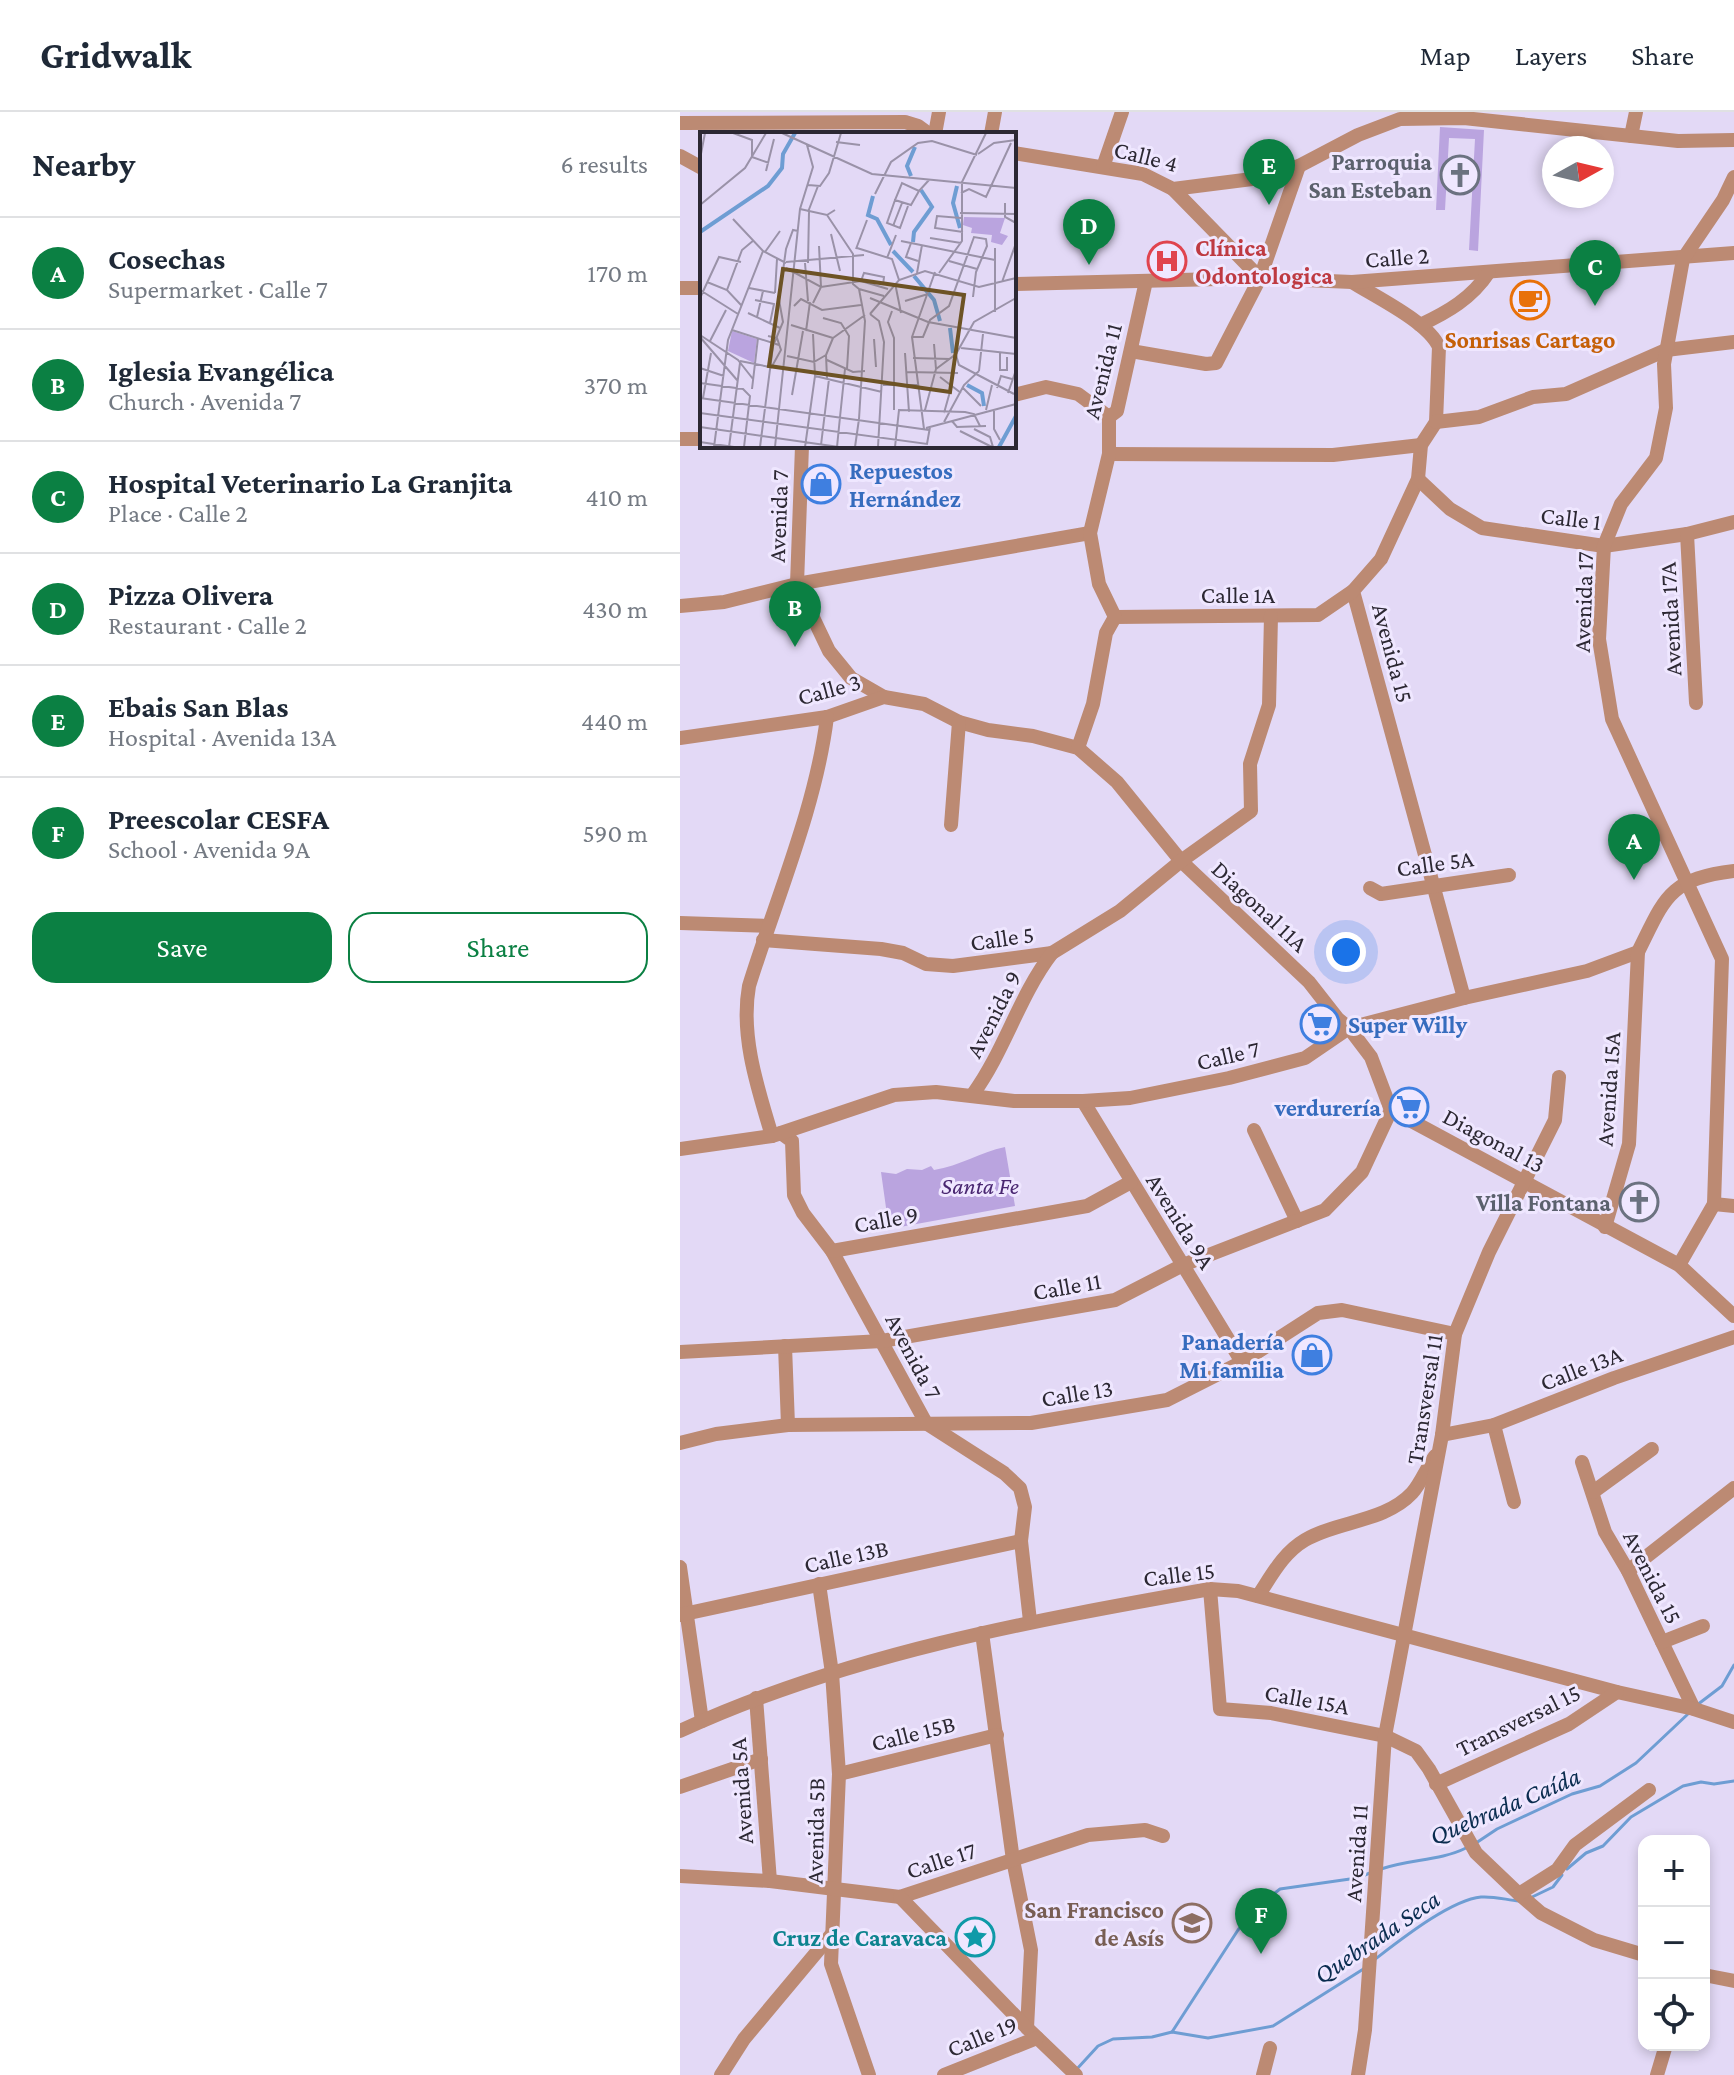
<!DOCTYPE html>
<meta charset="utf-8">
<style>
body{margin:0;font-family:"Crimson Pro",serif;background:#f2f2f3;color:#1f2937}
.controls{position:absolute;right:24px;bottom:24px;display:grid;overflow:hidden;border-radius:16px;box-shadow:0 4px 12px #0003}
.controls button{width:72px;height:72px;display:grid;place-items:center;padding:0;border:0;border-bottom:2px solid #e0e1e3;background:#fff;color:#1f2937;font:40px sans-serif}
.compass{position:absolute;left:862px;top:24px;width:72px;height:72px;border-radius:50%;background:#fff;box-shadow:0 4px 12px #0003;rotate:82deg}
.you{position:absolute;left:666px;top:840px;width:28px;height:28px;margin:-20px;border:6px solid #fff;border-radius:50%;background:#1a73e8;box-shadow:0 0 0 12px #1a73e833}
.badge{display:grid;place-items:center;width:52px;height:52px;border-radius:50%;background:#0b8043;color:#fff;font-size:26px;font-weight:700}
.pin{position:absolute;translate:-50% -66px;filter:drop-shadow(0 2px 4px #0008)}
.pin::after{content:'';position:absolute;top:42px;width:28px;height:24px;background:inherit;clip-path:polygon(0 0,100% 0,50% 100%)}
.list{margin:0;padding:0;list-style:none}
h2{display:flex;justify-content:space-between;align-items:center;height:104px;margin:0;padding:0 32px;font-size:34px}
h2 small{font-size:26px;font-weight:400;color:#747a83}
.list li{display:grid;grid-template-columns:52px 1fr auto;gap:24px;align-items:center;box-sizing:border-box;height:112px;padding:0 32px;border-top:2px solid #e0e1e3}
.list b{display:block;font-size:30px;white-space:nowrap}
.list p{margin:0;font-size:26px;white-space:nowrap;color:#747a83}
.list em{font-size:26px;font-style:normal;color:#747a83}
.actions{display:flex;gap:16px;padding:24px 32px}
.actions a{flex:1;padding:18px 0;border:2px solid #0b8043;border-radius:24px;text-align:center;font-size:28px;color:#0b8043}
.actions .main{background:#0b8043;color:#fff}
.icon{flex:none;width:44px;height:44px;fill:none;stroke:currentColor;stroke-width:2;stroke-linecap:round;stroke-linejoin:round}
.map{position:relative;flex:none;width:1054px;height:1963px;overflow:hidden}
header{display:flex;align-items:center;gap:48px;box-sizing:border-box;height:112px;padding:0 40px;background:#fff;border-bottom:2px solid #e0e1e3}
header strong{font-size:38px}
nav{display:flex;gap:44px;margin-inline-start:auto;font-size:28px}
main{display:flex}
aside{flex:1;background:#fff}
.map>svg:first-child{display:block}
.green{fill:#baa4df}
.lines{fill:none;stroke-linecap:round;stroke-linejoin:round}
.stream{stroke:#6e9dd3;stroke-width:3}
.minor{stroke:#bc8a73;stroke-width:14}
.labels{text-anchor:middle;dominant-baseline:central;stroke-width:6;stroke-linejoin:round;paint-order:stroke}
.street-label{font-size:24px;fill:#2c2833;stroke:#efe7ff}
.worship-label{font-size:24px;font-weight:bold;fill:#5b616d;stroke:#efe7ff;text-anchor:end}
.health-label{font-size:24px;font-weight:bold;fill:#be3a42;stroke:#efe7ff;text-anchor:start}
.food-label{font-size:24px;font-weight:bold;fill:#c56008;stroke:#efe7ff}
.shop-label{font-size:24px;font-weight:bold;fill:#366cbe;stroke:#efe7ff;text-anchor:start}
.park-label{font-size:24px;font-style:italic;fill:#492671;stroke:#efe7ff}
.education-label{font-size:24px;font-weight:bold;fill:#785e54;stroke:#efe7ff;text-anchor:end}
.culture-label{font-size:24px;font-weight:bold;fill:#0d838f;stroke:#efe7ff;text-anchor:end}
.water-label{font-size:26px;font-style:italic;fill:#0a2c4f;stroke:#efe7ff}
.inset-river{fill:none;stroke:#6e9dd3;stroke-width:4}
.inset-road{fill:none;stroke:#9a92a8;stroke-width:2}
.view{fill:#6d5325;fill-opacity:0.15;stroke:#6d5325;stroke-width:4}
.inset-edge{fill:none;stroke:#2c2833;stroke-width:4}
</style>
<header>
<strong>Gridwalk</strong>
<nav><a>Map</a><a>Layers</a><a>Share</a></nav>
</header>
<main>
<aside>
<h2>Nearby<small>6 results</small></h2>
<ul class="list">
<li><span class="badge">A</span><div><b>Cosechas</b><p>Supermarket · Calle 7</p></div><em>170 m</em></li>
<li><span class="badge">B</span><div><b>Iglesia Evangélica</b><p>Church · Avenida 7</p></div><em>370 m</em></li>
<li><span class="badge">C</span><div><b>Hospital Veterinario La Granjita</b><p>Place · Calle 2</p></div><em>410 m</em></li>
<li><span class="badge">D</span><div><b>Pizza Olivera</b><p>Restaurant · Calle 2</p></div><em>430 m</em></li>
<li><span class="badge">E</span><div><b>Ebais San Blas</b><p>Hospital · Avenida 13A</p></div><em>440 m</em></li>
<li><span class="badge">F</span><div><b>Preescolar CESFA</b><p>School · Avenida 9A</p></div><em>590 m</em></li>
</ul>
<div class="actions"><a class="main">Save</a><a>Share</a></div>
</aside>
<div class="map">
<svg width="1054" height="1963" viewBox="0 0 1054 1963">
<rect width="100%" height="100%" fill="#e3d9f6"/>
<!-- green -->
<g class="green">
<polygon points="760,15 804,18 798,139 789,138 795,27 769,26 765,98 756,98"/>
<path d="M325,1035L335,1094L209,1117L201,1060L216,1062L227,1057L242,1058L251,1054L254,1058C280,1054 300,1040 325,1035Z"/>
</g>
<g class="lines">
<!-- stream -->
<g class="stream">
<polyline points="1017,1593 1042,1574 1054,1553"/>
<polyline points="796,1731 817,1717 892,1682 920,1674 956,1651 1009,1601"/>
<path d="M701,1757C728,1747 760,1749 786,1736"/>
<polyline points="887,1757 906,1741 923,1734 951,1705 1003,1674 1021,1670 1034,1672 1054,1669"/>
<polyline points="850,1786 873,1775 882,1763"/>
<path d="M694,1848C719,1829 770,1788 801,1785C814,1784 827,1788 839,1789"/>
<polyline points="492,1920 558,1818 576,1796 600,1777 677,1766 690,1761"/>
<polyline points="396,1958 418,1934 433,1927 472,1925 492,1920 528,1926 593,1914 685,1856"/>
</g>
<!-- minor -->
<g class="minor">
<polyline points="0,11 225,10 238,14 249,22"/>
<polyline points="255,22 259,0"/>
<polyline points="311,22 315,0"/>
<polyline points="951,24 956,0"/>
<polyline points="334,41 463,62 493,77 580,66 619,54 678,23 720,7 784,6 998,29 1054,28"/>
<polyline points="0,44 22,56"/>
<polyline points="423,55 442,0"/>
<polyline points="493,77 580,166"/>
<path d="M672,170C696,185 748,210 759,235L756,310L741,333L738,367L701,447L673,479L784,886"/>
<polyline points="334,172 580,166 672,170 1054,141"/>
<polyline points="0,176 22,176"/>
<path d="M740,213C768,200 792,186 809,160"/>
<polyline points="451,239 526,252 536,251 580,166 619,54"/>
<polyline points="334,283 366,275 398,282 429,305"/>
<polyline points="756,310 799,305 853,285 886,282 986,238 1054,230"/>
<polyline points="0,327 22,327"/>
<polyline points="122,334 117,472 149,539 171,566 204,585"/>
<polyline points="429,342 653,343 741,333"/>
<polyline points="738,367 770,397 802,416 924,434 1007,422 1054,410"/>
<polyline points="1007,422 1016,591"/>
<polyline points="0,494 44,490 117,472 410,421"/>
<polyline points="435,505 638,503 673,479"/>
<polyline points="0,626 147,605 204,585 244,592 279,610 308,618 353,624 398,636 437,670 501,749 629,870 658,907 669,916 691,945 711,998"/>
<polyline points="398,636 413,592 426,521 435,505 419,472 410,421 429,342 429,305 437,299 466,169"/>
<polyline points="271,713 279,610"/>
<polyline points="690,776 701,782 829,763"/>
<polyline points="0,811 88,814"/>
<polyline points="83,828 201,837 223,841 246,852 273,854 372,841 440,799 501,749 571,699 570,652 589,593 591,504"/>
<path d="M293,982C325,938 339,884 372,841"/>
<polyline points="403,989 562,1250"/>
<polyline points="711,998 999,1153 1054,1204"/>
<polyline points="574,1018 617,1109"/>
<polyline points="101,1021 112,1029 114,1083 123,1101 152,1139 246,1311 324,1361 340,1376 345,1395 341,1429 350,1509"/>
<path d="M92,1024C78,977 60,924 69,874C96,787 136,695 147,605"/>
<path d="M0,1037L92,1024L214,983L256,980L334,989H403L450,986L549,966L625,946L669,916L784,886L907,859L958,840C985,786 988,767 1054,759"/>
<polyline points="1034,1092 1054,1094"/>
<polyline points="925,1115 949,1032 958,840"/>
<polyline points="152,1139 407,1094 451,1070"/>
<polyline points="999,1153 1034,1092 1042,847 932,607 919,527 924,434 941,392 976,346 986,296 984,252 1003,147 1043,88 1054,65"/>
<polyline points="105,1234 108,1313"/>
<polyline points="0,1240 202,1229 435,1188 503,1153 645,1098 682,1060 711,998"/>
<polyline points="814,1313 834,1390"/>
<polyline points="762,1323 814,1313 934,1266 1054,1225"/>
<polyline points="0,1331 36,1322 108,1313 351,1311 487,1288 562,1250 638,1201 662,1198 775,1222"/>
<polyline points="902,1350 925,1420 948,1459 1014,1597"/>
<polyline points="913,1380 972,1337"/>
<polyline points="0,1455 22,1609"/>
<polyline points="948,1459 1054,1376"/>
<polyline points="139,1472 152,1561 159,1662 151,1852 189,1963"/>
<polyline points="530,1477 540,1597 591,1601 705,1624 736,1639 749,1657 796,1741 839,1782 861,1801 914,1828 964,1843"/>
<path d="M578,1484C592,1463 603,1441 625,1428C657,1409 705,1410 732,1381C741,1371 747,1355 755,1344"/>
<polyline points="0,1503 341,1429"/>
<polyline points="302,1521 333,1748 351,1838 347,1916"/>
<polyline points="982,1530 1023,1514"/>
<polyline points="76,1586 90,1769"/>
<path d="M0,1619C167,1542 350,1509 530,1477L558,1479L937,1580L1014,1597L1054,1610"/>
<polyline points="159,1662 317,1623"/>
<polyline points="756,1672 889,1612 937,1580"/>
<polyline points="0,1675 81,1647"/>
<polyline points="0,1764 90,1769 220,1785 408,1723 465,1718 483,1724"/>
<polyline points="839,1782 877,1758 895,1733 969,1678"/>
<polyline points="220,1785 347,1916 396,1963"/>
<polyline points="1024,1863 1054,1869"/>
<polyline points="41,1963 64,1927 151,1823"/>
<polyline points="264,1963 357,1926"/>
<polyline points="583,1963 590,1936"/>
<polyline points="678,1963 685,1918 705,1624 762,1323 775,1222 809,1140 875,1008 879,965"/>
<polyline points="977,1963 986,1933"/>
</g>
</g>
<!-- icons -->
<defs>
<symbol id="church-ring" viewBox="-11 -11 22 22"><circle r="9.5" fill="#efe7ff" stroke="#6b7280" stroke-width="1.5"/><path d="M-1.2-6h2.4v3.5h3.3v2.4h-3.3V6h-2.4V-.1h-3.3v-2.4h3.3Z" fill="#6b7280"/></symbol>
<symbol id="hospital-ring" viewBox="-11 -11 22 22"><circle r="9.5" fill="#efe7ff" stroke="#e0444e" stroke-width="1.5"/><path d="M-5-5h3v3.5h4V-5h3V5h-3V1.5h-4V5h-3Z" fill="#e0444e"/></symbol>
<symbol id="cafe-ring" viewBox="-11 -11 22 22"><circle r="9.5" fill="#efe7ff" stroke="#e8710a" stroke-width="1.5"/><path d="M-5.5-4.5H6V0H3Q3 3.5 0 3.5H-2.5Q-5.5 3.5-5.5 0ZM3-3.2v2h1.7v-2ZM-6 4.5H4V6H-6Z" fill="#e8710a"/></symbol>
<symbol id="shop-ring" viewBox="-11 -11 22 22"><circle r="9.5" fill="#efe7ff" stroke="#3f7fe0" stroke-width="1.5"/><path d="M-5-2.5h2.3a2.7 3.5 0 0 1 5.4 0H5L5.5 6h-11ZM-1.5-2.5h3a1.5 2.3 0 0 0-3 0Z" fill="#3f7fe0"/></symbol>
<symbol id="supermarket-ring" viewBox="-11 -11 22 22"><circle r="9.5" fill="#efe7ff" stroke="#3f7fe0" stroke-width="1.5"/><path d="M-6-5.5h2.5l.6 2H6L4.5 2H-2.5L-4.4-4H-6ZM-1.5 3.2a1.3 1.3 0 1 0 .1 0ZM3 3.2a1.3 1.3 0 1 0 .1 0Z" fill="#3f7fe0"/></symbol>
<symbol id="school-ring" viewBox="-11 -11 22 22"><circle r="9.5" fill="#efe7ff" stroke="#8d6e63" stroke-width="1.5"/><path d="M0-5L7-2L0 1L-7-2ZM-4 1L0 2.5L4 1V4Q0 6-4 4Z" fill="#8d6e63"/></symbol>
<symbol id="sight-ring" viewBox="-11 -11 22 22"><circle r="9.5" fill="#efe7ff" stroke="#0f9aa8" stroke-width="1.5"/><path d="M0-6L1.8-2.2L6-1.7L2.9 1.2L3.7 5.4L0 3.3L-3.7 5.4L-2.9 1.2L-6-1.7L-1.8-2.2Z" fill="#0f9aa8"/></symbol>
</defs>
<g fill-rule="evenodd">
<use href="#church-ring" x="758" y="41" width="44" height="44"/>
<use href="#hospital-ring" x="465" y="127" width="44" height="44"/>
<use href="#cafe-ring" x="828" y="166" width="44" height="44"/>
<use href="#shop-ring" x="119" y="350" width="44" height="44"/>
<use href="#supermarket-ring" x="618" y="890" width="44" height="44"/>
<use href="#supermarket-ring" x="707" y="973" width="44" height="44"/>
<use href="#church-ring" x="937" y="1068" width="44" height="44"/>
<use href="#shop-ring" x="610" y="1221" width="44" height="44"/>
<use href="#school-ring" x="490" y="1789" width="44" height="44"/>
<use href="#sight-ring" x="273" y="1803" width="44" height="44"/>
</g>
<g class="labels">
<!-- street labels -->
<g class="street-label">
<text transform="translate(466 44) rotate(14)">Calle 4</text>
<text transform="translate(717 145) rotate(-4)">Calle 2</text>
<text transform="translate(422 259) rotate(-76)">Avenida 11</text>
<text transform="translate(98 404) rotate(-88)">Avenida 7</text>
<text transform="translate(891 406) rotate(7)">Calle 1</text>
<text x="558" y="482">Calle 1A</text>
<text transform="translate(903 490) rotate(-88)">Avenida 17</text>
<text transform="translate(990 507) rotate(-93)">Avenida 17A</text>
<text transform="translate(713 541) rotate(75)">Avenida 15</text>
<text transform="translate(149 577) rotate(-15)">Calle 3</text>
<text transform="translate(755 751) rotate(-8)">Calle 5A</text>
<text transform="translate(580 794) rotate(43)">Diagonal 11A</text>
<text transform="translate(322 826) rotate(-8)">Calle 5</text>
<text transform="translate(313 902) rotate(-63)">Avenida 9</text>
<text transform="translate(548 943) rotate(-13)">Calle 7</text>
<text transform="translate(928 977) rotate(-86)">Avenida 15A</text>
<text transform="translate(814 1028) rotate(28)">Diagonal 13</text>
<text transform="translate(206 1107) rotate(-10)">Calle 9</text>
<text transform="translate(501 1109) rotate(58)">Avenida 9A</text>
<text transform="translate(387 1174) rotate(-10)">Calle 11</text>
<text transform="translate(234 1244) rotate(62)">Avenida 7</text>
<text transform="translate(901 1256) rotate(-21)">Calle 13A</text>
<text transform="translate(397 1281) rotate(-9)">Calle 13</text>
<text transform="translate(744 1287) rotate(-81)">Transversal 11</text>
<text transform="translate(166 1444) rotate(-12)">Calle 13B</text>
<text transform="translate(499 1462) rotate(-7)">Calle 15</text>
<text transform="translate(973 1465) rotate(63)">Avenida 15</text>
<text transform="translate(627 1587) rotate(10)">Calle 15A</text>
<text transform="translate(838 1608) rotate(-26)">Transversal 15</text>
<text transform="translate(233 1621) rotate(-14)">Calle 15B</text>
<text transform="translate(61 1679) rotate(-94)">Avenida 5A</text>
<text transform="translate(135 1719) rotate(-89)">Avenida 5B</text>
<text transform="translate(676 1741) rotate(-86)">Avenida 11</text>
<text transform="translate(261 1748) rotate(-18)">Calle 17</text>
<text transform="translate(302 1924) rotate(-22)">Calle 19</text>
</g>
<!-- worship labels -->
<g class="worship-label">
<text x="752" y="49">Parroquia<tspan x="752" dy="28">San Esteban</tspan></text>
<text x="931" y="1090">Villa Fontana</text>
</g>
<!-- health labels -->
<g class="health-label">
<text x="515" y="135">Clínica<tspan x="515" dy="28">Odontologica</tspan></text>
</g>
<!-- food labels -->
<g class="food-label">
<text x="850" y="227">Sonrisas Cartago</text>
</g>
<!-- shop labels -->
<g class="shop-label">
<text x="169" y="358">Repuestos<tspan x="169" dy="28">Hernández</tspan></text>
<text x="668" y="912">Super Willy</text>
<text x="701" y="995" text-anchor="end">verdurería</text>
<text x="604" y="1229" text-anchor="end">Panadería<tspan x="604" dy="28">Mi familia</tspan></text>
</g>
<!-- park labels -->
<g class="park-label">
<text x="300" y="1073">Santa Fe</text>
</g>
<!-- education labels -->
<g class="education-label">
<text x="484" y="1797">San Francisco<tspan x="484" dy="28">de Asís</tspan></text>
</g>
<!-- culture labels -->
<g class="culture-label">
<text x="267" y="1825">Cruz de Caravaca</text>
</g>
<!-- water labels -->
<g class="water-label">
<text transform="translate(825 1694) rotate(-23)">Quebrada Caída</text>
<text transform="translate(697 1825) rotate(-34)">Quebrada Seca</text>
</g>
</g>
<!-- overview -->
<g transform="translate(20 20)">
<rect width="316" height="316" fill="#e3d9f6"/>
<path d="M264,85L305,86L300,101L308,104L302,113L291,110L292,103L271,101L272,96L263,93ZM32,199L57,207L54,231L28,219Z" fill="#baa4df"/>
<path class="inset-river" d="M211,44L207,34L215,15M257,54L253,71L260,96M173,64L168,83L177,87L191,113M0,100L68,54L82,36L83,22L95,1M213,110L214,100L232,75L221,58M193,119L213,140M214,144L234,168L240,189M250,196L253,221M267,253L282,261L284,274M299,315L316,284"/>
<path class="inset-road" d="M33,1L52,8V25L69,31M82,1L172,42L316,56M136,10L160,13M278,22L294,11L316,8M0,27L5,1M66,39L74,7M108,53L120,54L129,41L141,1M219,59L211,73L195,68L202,51L219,59L229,48M261,61L269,57L286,65L311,11M175,62L191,30L218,11L232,9L277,23M195,68L187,91L200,96L208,74M305,71V85L316,91M0,73L45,36L66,1M100,77L127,83L135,78M108,80L118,54M260,81L316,82M127,83L153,122V152L159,157L165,189L159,287M261,86L237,84L235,96L263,100M33,87L63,119L86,131M193,94L202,71M131,102L140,139M230,106L261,111M201,109L295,128M211,111L206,125L218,129M157,116L192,127L199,148M295,116V180M156,117L167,88M65,120L80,99M187,126L196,103M249,129L277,137M86,130L164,123M105,131L108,169M108,131L109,80M86,136L121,155L161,149L188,157M217,141L222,113M239,141L262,109V50L286,1M161,149L164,141L184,145L183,153M7,150L27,158L41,173M302,150L316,111M195,151L201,181M49,156L75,161M159,157L184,164M0,158L38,182M27,158L42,118L54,108M75,161L77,127M0,166L19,125L41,130M170,166L228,190L316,206M55,168L74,172L70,191M205,169L228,162M113,171L121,155L119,114M94,174L101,167L122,178L161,173M192,179L188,190L194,206V278M48,181L80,196M170,182L199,148L225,139L279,155L316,146M170,182L179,189L184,210L178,315M57,185L63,159M123,186L141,191L149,204L147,237M91,193L133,206M32,198L79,213M106,199L110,170M0,203L38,228L53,247M68,204L77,206L81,218L71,236M0,205L37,248M212,205H223L230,188L249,174L274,105L286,107L287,114L276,140L273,165M133,206L165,183M174,207L176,235M10,209L26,178M261,216L316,222M300,220V238H307V225M205,221L209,280M256,223L259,233L314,262M87,224L114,230L126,223M213,226L250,227M127,228L153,240L165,239M40,229L70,235M0,236L24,244M236,237L256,222L274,190L316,166M279,239L283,202M207,240L258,241M115,244L182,260M240,245L261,261M127,246L126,223L133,206M0,251L43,257L50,264L44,315M183,253H218M263,256L281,274M297,256L301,244L312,247M52,257L58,206M308,261L316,238M92,263L103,199M0,266L229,298M3,266L11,221M225,278L236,237L234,212M286,278L292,253M294,278V297L300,308M0,281L227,312L230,295M244,281L251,256M140,285L145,237M252,289L257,295L286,294M244,290L264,253L279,239M0,295L139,315M226,296L316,272M224,297L212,205L235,140M274,297L290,305L293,315M260,299L292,315M0,310L34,315M121,313L129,247M14,315L28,208L63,119M29,315L40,231M60,315L73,214L83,190L79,168L86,117L93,98L98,99M75,315L100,77L113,35L107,13M105,315L115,244L113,202M137,315L140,285M155,315L159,287M195,315L199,278L265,280L274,282L280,294"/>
<path class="view" d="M83,137L264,163L250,260L69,234Z"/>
<rect width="316" height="316" class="inset-edge"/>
</g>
</svg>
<div class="controls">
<button>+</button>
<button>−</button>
<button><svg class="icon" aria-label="locate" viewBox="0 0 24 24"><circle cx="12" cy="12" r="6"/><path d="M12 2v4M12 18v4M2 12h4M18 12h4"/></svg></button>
</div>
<svg class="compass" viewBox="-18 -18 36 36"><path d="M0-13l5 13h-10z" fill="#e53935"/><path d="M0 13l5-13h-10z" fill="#747a83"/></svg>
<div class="you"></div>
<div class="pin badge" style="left:954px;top:768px">A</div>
<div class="pin badge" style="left:115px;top:535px">B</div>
<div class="pin badge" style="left:915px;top:194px">C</div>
<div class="pin badge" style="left:409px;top:153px">D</div>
<div class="pin badge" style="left:589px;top:93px">E</div>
<div class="pin badge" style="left:581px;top:1842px">F</div>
</div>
</main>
